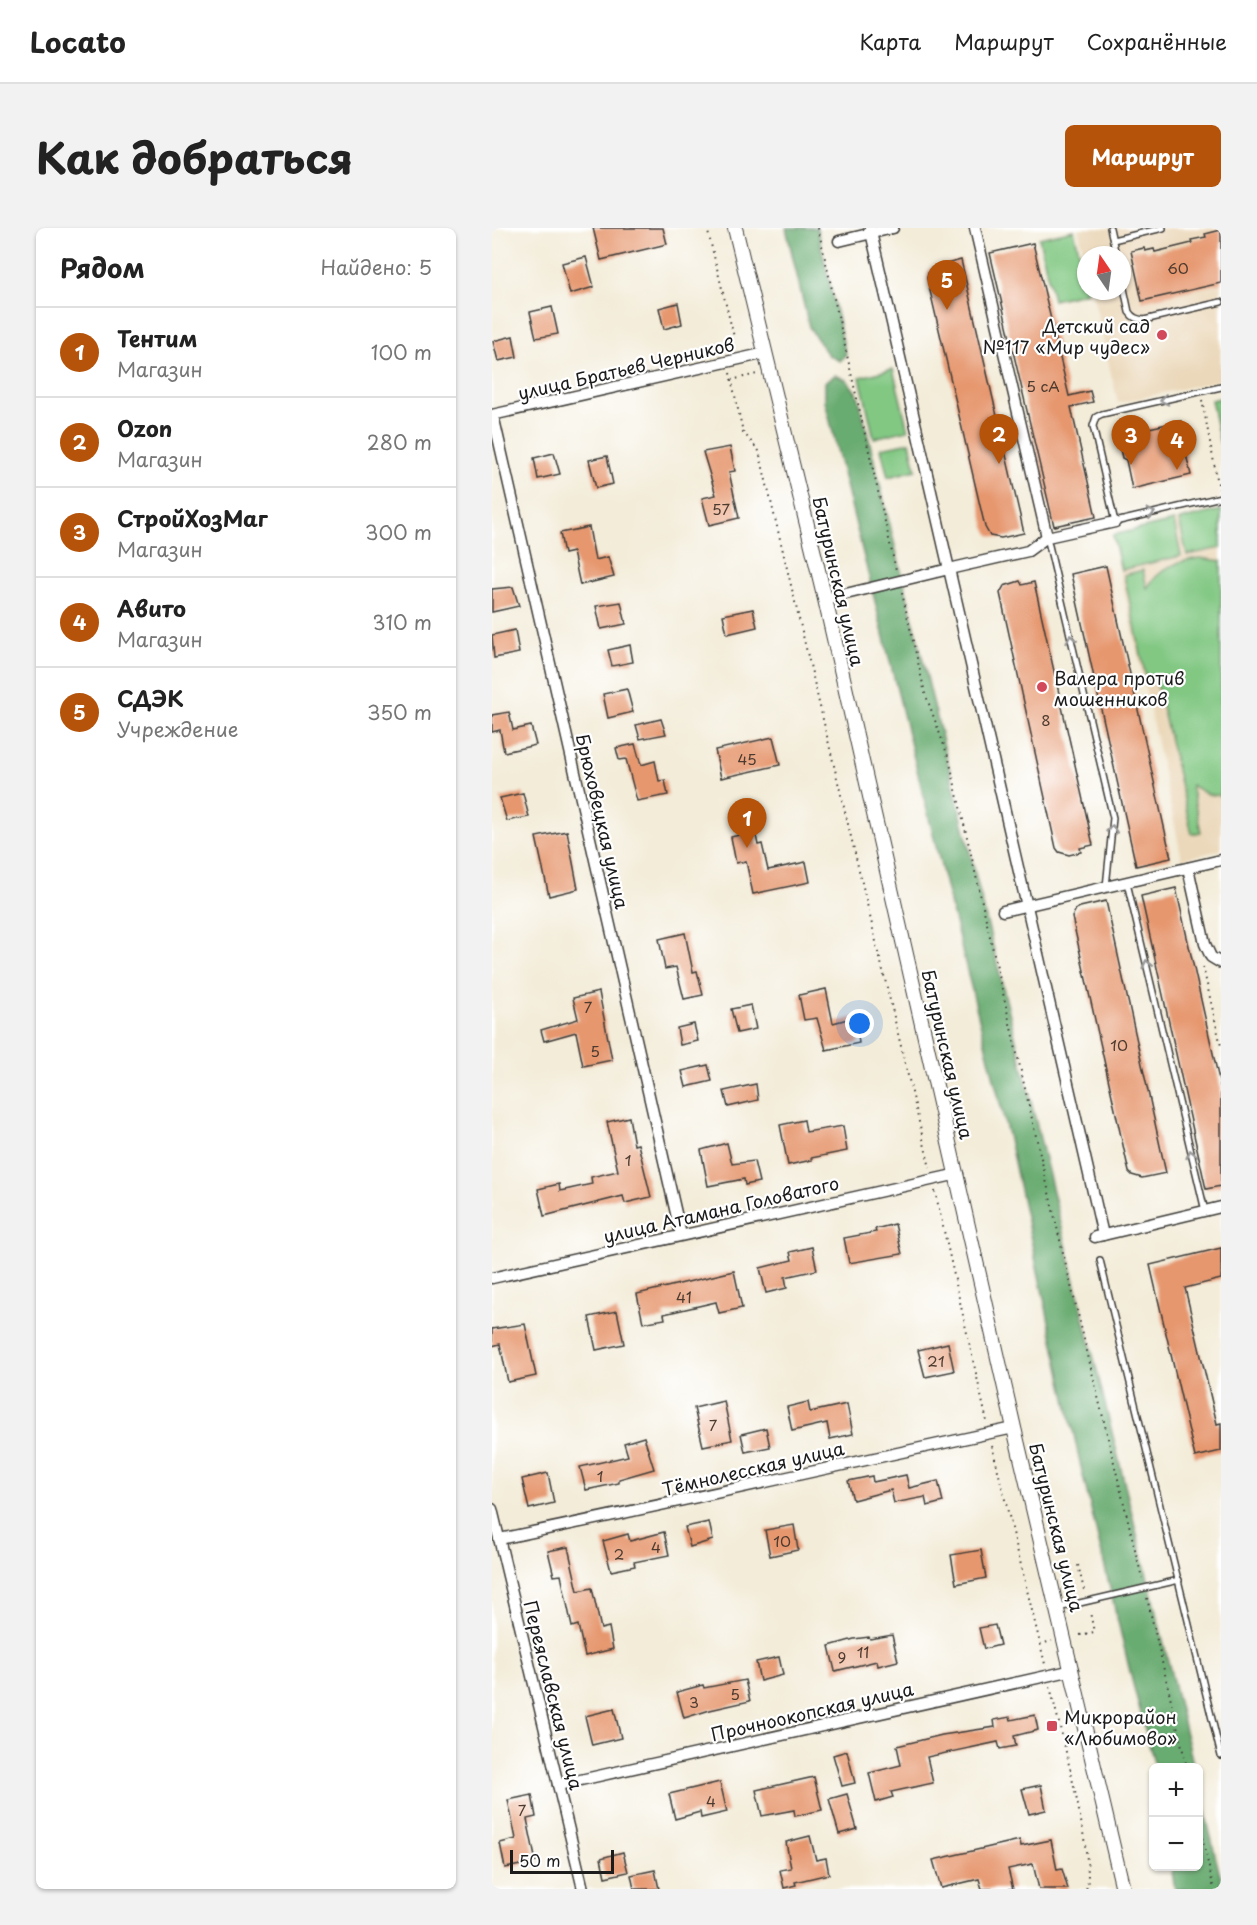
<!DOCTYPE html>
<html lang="ru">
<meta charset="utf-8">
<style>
body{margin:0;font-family:"Playpen Sans",sans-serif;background:#f2f2f2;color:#222}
.controls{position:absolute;right:18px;bottom:18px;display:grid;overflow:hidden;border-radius:9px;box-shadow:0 2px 4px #0004}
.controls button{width:54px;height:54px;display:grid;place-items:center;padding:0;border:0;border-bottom:2px solid #e0e0e0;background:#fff;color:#222;font:30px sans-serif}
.compass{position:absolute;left:585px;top:18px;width:54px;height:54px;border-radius:50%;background:#fff;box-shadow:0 2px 4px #0004;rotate:347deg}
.scale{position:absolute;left:18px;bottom:15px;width:104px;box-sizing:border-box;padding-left:6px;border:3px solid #1c1c1c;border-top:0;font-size:16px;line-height:21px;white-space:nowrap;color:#1c1c1c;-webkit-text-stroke:4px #fff;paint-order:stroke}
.you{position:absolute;left:368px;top:796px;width:21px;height:21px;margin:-15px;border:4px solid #fff;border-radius:50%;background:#1a73e8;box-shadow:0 0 0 9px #1a73e833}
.badge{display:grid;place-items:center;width:39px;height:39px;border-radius:50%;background:#b45309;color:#fff;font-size:20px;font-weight:700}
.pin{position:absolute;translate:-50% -50px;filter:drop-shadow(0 2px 3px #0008)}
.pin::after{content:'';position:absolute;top:32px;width:21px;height:18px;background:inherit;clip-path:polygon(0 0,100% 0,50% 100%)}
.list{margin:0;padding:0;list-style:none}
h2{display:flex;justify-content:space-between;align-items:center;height:78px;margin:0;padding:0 24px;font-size:26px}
h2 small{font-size:20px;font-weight:400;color:#767676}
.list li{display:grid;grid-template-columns:39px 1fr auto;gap:18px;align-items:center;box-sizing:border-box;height:90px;padding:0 24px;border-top:2px solid #e0e0e0}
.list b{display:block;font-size:22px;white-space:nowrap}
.list p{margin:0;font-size:20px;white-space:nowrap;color:#767676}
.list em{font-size:20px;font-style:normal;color:#767676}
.map{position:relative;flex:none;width:729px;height:1661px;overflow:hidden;border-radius:9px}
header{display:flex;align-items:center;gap:36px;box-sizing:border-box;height:84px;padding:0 30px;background:#fff;border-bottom:2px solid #e0e0e0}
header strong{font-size:28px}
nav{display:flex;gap:33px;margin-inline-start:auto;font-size:21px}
.intro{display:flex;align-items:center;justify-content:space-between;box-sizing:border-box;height:144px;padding:0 36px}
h1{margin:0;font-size:42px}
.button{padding:15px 27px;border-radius:9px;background:#b45309;color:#fff;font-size:21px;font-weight:700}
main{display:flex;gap:36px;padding:0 36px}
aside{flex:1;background:#fff;border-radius:9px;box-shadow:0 2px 4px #0004}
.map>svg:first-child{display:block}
.built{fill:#ebd8ba}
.green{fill:#82c883;stroke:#4f7250;stroke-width:1.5}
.forest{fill:#69ac71;stroke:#426446;stroke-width:1.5}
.building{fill:#e6976e}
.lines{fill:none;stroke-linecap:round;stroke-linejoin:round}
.service-casing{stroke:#3c3b38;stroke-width:8}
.minor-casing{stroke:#3c3b38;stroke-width:13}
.tertiary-casing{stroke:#3c3b38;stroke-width:16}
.path{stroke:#3c3b38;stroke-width:2;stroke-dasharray:1.5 4.5;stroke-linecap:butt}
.service{stroke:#fff;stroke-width:5}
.minor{stroke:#fff;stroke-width:10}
.tertiary{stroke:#fff;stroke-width:14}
.oneway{stroke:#999}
.poi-dot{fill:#d1495b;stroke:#fff;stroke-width:2}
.labels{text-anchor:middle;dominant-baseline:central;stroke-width:4.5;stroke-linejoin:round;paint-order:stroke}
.number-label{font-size:15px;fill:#4e3b30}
.poi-label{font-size:18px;fill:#1c1c1c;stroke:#fff;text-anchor:start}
.street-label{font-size:18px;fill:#1c1c1c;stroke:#fff}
</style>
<header>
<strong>Locato</strong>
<nav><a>Карта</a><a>Маршрут</a><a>Сохранённые</a></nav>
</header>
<div class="intro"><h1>Как добраться</h1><a class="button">Маршрут</a></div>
<main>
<aside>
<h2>Рядом<small>Найдено: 5</small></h2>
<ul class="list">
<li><span class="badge">1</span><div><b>Тентим</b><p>Магазин</p></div><em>100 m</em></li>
<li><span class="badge">2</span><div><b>Ozon</b><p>Магазин</p></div><em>280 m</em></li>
<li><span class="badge">3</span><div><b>СтройХозМаг</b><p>Магазин</p></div><em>300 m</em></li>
<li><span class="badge">4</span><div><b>Авито</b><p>Магазин</p></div><em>310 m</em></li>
<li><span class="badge">5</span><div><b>СДЭК</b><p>Учреждение</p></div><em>350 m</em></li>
</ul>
</aside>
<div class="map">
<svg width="729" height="1661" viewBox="0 0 729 1661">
<rect width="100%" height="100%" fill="#fff"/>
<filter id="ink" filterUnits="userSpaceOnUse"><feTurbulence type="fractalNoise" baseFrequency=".0167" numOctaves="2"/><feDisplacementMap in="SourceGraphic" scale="12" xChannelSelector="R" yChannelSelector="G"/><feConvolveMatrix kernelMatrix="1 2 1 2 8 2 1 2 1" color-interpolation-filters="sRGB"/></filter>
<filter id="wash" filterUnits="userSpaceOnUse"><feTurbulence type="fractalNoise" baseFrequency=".008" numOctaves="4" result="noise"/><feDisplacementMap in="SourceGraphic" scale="24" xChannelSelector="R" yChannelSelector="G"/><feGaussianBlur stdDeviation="1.35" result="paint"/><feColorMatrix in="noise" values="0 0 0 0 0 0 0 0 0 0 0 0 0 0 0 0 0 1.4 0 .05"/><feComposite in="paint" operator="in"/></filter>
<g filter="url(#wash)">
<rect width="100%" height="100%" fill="#f3ecd9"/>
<!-- built -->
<g class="built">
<polygon points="586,0 729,0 729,152 626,175 600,63 630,63 630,27 594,27 594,36"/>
<polygon points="729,282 729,622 690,631 620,307"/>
</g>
<!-- green -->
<g class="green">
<polygon points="582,2 594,54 594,63 596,64 561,72 547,10"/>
<polygon points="401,141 416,202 382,210 368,149"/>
<polygon points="729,170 729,215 728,215 719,172"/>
<polygon points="418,214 424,242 396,249 389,220"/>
<polygon points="729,282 729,320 695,327 687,292"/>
<polygon points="682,293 689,328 629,342 621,307"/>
<path d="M708,330L729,333V568L715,566L699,557L709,604L700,606L664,453L655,455L632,347L651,342L655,360C668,340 685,333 708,330Z"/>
</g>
<!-- forest -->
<g class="forest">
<polygon points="294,0 325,0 354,127 348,133 336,127 317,99"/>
<polygon points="343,147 355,152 366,167 702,1539 663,1539 641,1456 591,1248 516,907 333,173 333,154"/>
<polygon points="707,1558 729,1652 729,1661 683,1661 679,1639 706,1638"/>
</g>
<g id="blocks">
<!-- building -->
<g class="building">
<polygon points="101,0 171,0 175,16 109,32"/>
<polygon points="729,2 729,55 650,73 639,23 652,20 653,23 662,21 663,24 700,15 699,12 714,9 713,6"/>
<polygon points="541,15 577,168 598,163 601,174 579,179 604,289 562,298 498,25"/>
<polygon points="94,29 102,59 78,66 70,35"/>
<polygon points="469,32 532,305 509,310 498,308 493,299 435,50 437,42 440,40"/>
<polygon points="186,75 190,96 172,101 167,80"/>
<polygon points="60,79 66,106 44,110 38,84"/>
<polygon points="21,108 25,129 6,133 1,113"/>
<polygon points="689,193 694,215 692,218 699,247 640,261 634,232 630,230 625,207"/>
<polygon points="238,219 243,243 237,244 247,290 217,297 210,270 224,267 211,224"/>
<polygon points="62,225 68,246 46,251 42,230"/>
<polygon points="115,228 121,256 104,260 97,232"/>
<polygon points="97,299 103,332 116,329 122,349 88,357 81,324 72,326 68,305"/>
<polygon points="614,338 679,630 644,638 579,346"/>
<polygon points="528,353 530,357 542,354 601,617 588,620 589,624 577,627 567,624 564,620 508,365 512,358"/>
<polygon points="21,359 27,378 0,384 0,361"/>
<polygon points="129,374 134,396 109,401 104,378"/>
<polygon points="261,381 265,399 235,406 231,387"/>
<polygon points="23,402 27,425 2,430 0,407"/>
<polygon points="138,417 141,434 120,438 116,422"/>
<polygon points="135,461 141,484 116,490 111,466"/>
<polygon points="17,484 21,502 39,498 44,517 12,524 8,502 0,504 0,487"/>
<polygon points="169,491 174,506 148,511 144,497"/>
<polygon points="281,509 288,537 229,550 223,522"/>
<polygon points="143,516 149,537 163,533 167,553 173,552 176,567 145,573 134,531 127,532 124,520"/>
<polygon points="31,565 37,589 15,593 8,570"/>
<polygon points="75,603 86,661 57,668 44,609"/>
<polygon points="263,603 266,617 270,616 276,642 314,634 318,654 261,666 254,633 244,635 239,609"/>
<polygon points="684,660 729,861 729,958 714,961 649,668"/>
<polygon points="614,673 674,945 650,950 640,947 637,944 580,689 584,681 588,679"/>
<polygon points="193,705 201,744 205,743 211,767 192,771 184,739 173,741 167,711"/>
<polygon points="334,761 341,795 363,789 367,815 334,822 325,790 312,792 307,767"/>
<polygon points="107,764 120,832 91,838 84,804 52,813 49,802 86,791 81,770"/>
<polygon points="259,777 264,801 245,805 239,781"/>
<polygon points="202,796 206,813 188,817 185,800"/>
<polygon points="216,837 220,853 194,859 190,843"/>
<polygon points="264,856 266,872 236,879 232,863"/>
<polygon points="137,889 142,917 146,916 159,969 133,975 131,968 52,988 46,961 67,956 68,963 100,956 99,949 126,943 115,894"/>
<polygon points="312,892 314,904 351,898 355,923 319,930 320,932 296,937 288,897"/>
<polygon points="235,915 240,936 262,933 267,954 253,957 252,951 216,958 209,922"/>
<polygon points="403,996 410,1026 357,1035 352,1010 384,1004 383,1001"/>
<polygon points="320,1019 325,1042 293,1049 295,1060 274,1065 268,1040 300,1032 298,1024"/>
<polygon points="729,1020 729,1051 693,1060 725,1196 729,1195 729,1223 703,1229 658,1037"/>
<polygon points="242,1043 250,1080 227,1085 224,1074 172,1086 173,1091 151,1095 145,1066"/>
<polygon points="125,1083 132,1116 104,1122 97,1089"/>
<polygon points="33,1096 44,1148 16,1154 8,1116 0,1118 0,1101"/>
<polygon points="456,1115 462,1143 433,1149 426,1122"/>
<polygon points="232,1173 240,1212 211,1218 202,1180"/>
<polygon points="316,1174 318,1184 355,1176 361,1206 338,1211 335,1195 300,1203 295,1179"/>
<polygon points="274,1200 278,1219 253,1224 249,1206"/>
<polygon points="152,1209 162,1241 127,1251 127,1255 94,1262 88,1239 136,1228 132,1215"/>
<polygon points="56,1245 62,1275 37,1281 30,1251"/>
<polygon points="414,1247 417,1260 446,1253 451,1274 435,1278 433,1269 402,1275 399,1262 361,1272 356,1253 380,1248 381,1254"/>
<polygon points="217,1294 221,1312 198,1319 193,1299"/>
<polygon points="302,1297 306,1322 278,1328 273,1302"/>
<polygon points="172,1304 177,1327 142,1334 143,1338 119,1343 111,1313 136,1306 138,1313"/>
<polygon points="76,1319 86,1363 100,1360 109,1401 117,1399 121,1421 93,1428 86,1397 80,1399 69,1347 62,1348 56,1323"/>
<polygon points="489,1322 494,1350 464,1356 459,1327"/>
<polygon points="503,1397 508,1417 492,1421 487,1400"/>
<polygon points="400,1407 406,1433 386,1438 385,1433 343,1443 337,1418 362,1411 377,1409 378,1411"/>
<polygon points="287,1429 291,1447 268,1453 264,1434"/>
<polygon points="253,1452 258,1473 218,1482 192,1490 185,1464 211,1457 212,1460"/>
<polygon points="122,1481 129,1510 100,1517 93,1488"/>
<polygon points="543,1487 546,1502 522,1508 524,1518 508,1521 506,1514 435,1529 441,1555 399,1564 401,1569 384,1574 377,1545 409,1537 405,1518 450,1507 503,1499 502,1492 518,1489 519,1492"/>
<polygon points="355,1523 363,1555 350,1558 341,1527"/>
<polygon points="322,1549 330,1582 303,1588 302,1582 270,1588 264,1562"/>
<polygon points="228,1554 235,1584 209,1590 208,1584 183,1591 177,1566"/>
<polygon points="549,1557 554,1582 537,1586 530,1561"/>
<polygon points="355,1566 365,1601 347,1606 337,1571"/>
<polygon points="40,1567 44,1589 35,1591 44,1634 13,1640 8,1615 24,1611 16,1572"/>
<polygon points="318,1608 324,1632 334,1630 337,1646 303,1654 304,1657 292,1660 288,1642 299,1640 294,1614"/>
<polygon points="528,1612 529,1618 559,1612 565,1642 570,1641 576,1661 547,1661 541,1636 516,1641 521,1661 490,1661 487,1651 449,1660 441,1632"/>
<polygon points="131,1624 136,1644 113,1649 109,1630"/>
<polygon points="163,1642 167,1661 142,1661 139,1647"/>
</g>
</g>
</g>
<g filter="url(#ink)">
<use href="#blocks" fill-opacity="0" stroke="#3c3b38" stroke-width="1.5"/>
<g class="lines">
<defs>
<g id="service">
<polyline points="618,0 624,27"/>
<polyline points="621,12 671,0"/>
<path d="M630,51L637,84C641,90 645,91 652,92L729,74"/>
<polyline points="729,159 610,186 604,189 601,198 623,294 729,269"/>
<polyline points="555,309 621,590 614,659"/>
<polyline points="635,655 713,983"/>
<polyline points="608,1032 729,1528"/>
<polyline points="566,1380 687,1352"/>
</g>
<g id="minor">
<polyline points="378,0 457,341 536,323 555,309 623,294"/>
<polyline points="483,0 555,309"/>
<polyline points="347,13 401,0"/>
<polyline points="0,187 274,125"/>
<polyline points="1,187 189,1007"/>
<polyline points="333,371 457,341 611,1007"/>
<polyline points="696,640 713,716 719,729 729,735"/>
<polyline points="511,683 729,632"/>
<polyline points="603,1009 729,979"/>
<polyline points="0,1050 466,946"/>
<polyline points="0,1281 91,1661"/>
<path d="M7,1311C179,1276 351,1236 522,1200"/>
<polyline points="66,1557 581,1442"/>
</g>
<polyline id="tertiary" points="243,0 333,371 522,1200 631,1661"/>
</defs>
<!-- service casing -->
<use href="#service" class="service-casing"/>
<!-- minor casing -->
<use href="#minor" class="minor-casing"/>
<!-- tertiary casing -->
<use href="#tertiary" class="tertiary-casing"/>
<!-- path -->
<g class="path">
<polyline points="215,0 242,109 232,122"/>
<polyline points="326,0 404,342"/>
<polyline points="238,145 251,204 267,223 438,940"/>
<polyline points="239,152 265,146"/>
<polyline points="710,172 727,261"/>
<polyline points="410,365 433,465 457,531 567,1008 650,1350"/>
<polyline points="711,739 729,818"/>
<polyline points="443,963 495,1194"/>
<polyline points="500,1218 553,1436"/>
<polyline points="586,1337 592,1362"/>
<polyline points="655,1370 695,1540"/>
<polyline points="588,1407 602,1404 598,1384"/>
<polyline points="548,1416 560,1413"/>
<path d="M558,1459C566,1492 605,1639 594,1661"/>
<polyline points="706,1592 722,1661"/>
</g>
<!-- service -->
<use href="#service" class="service"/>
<!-- minor -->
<use href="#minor" class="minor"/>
<!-- tertiary -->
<use href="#tertiary" class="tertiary"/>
</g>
<!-- one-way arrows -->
<defs><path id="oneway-chevron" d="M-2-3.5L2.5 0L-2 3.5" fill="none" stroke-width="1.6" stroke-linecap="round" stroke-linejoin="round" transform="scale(1.5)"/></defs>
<g class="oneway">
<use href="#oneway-chevron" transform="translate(672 172) rotate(167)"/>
<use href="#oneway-chevron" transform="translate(659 285) rotate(-13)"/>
<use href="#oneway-chevron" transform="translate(579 411) rotate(-103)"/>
<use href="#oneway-chevron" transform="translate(620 601) rotate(-84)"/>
<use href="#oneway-chevron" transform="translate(655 736) rotate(-103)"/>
<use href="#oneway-chevron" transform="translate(699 926) rotate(-103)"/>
</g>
</g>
<!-- markers -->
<g class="poi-dot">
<circle cx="670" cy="107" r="6"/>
<circle cx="550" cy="459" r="6"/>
<rect x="554" y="1492" width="12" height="12" rx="3"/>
</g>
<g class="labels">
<!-- number labels -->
<g class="number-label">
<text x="686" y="39">60</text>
<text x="551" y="157">5 сА</text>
<text x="229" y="280">57</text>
<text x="554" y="491">8</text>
<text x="255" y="530">45</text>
<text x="96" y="778">7</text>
<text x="627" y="816">10</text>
<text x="103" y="822">5</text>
<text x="136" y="931">1</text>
<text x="192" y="1068">41</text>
<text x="444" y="1132">21</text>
<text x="221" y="1196">7</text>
<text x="108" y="1247">1</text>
<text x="290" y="1312">10</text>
<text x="164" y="1318">4</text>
<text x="127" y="1325">2</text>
<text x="371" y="1423">11</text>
<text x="350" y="1428">9</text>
<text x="243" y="1465">5</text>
<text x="202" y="1473">3</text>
<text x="219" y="1572">4</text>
<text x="30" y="1581">7</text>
</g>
<!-- poi labels -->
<g class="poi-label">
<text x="658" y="97" text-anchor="end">Детский сад<tspan x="658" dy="21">№117 «Мир чудес»</tspan></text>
<text x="562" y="449">Валера против<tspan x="562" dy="21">мошенников</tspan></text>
<text x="572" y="1488">Микрорайон<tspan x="572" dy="21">«Любимово»</tspan></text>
</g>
<!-- street labels -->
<g class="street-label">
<text transform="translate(134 140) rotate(-13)">улица Братьев Черников</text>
<text transform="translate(347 353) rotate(77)">Батуринская улица</text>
<text transform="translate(111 593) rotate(77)">Брюховецкая улица</text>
<text transform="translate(456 826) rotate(77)">Батуринская улица</text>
<text transform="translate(229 981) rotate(-13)">улица Атамана Головатого</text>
<text transform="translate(261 1240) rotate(-13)">Тёмнолесская улица</text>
<text transform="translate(565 1299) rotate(76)">Батуринская улица</text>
<text transform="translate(62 1467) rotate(76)">Переяславская улица</text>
<text transform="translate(320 1483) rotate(-13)">Прочноокопская улица</text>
</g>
</g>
</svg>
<div class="controls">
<button>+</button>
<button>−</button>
</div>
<svg class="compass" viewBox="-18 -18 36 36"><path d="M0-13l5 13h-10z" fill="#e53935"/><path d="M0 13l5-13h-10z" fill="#767676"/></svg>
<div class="scale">50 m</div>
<div class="you"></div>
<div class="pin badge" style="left:255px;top:620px">1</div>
<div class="pin badge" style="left:507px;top:236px">2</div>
<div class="pin badge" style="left:639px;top:237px">3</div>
<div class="pin badge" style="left:685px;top:242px">4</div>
<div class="pin badge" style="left:455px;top:82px">5</div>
</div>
</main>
